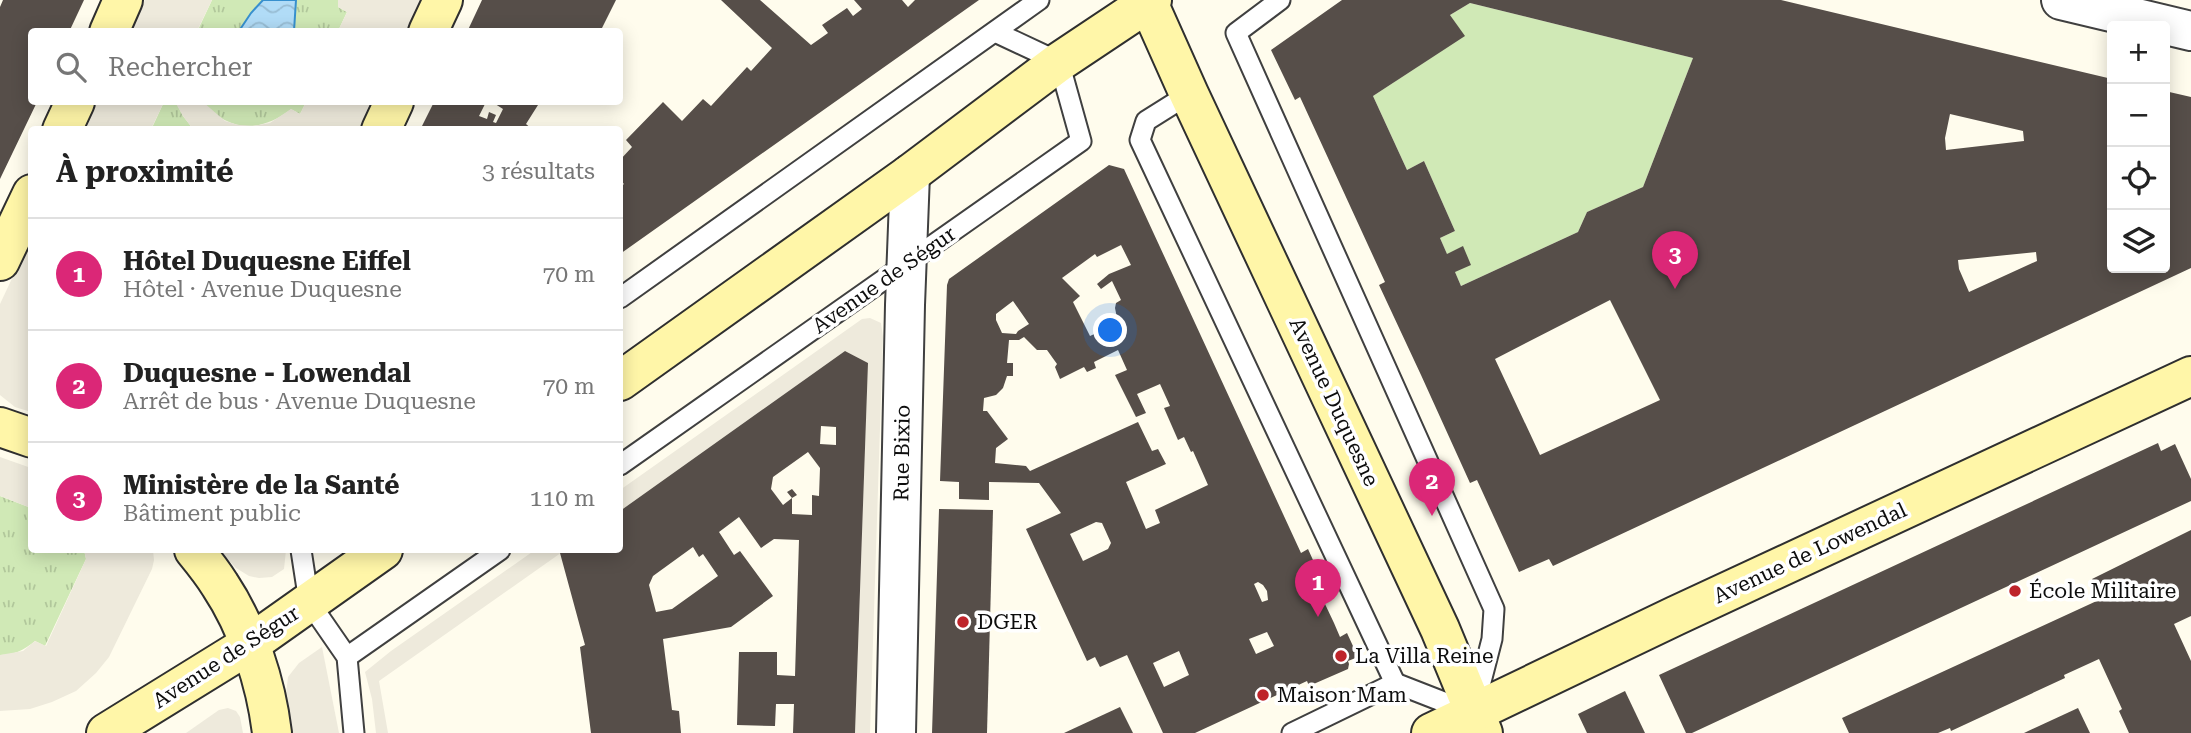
<!DOCTYPE html>
<html lang="fr">
<meta charset="utf-8">
<style>
body{margin:0;font-family:"Roboto Serif",serif;background:#f2f2f2;color:#222}
.controls{position:absolute;right:21px;top:21px;display:grid;overflow:hidden;border-radius:7px;box-shadow:0 4px 18px #0003}
.controls button{width:63px;height:63px;display:grid;place-items:center;padding:0;border:0;border-bottom:2px solid #e0e0e0;background:#fff;color:#222;font:35px sans-serif}
.you{position:absolute;left:1111px;top:331px;width:24px;height:24px;margin:-18px;border:5px solid #fff;border-radius:50%;background:#1a73e8;box-shadow:0 0 0 10px #1a73e833}
.badge{display:grid;place-items:center;width:46px;height:46px;border-radius:50%;background:#db2777;color:#fff;font-size:23px;font-weight:700}
.pin{position:absolute;translate:-50% -58px;filter:drop-shadow(0 2px 4px #0008)}
.pin::after{content:'';position:absolute;top:37px;width:24px;height:21px;background:inherit;clip-path:polygon(0 0,100% 0,50% 100%)}
.list{margin:0;padding:0;list-style:none}
h2{display:flex;justify-content:space-between;align-items:center;height:91px;margin:0;padding:0 28px;font-size:30px}
h2 small{font-size:23px;font-weight:400;color:#767676}
.list li{display:grid;grid-template-columns:46px 1fr auto;gap:21px;align-items:center;box-sizing:border-box;height:112px;padding:0 28px;border-top:2px solid #e0e0e0}
.list b{display:block;font-size:26px;white-space:nowrap}
.list p{margin:0;font-size:23px;white-space:nowrap;color:#767676}
.list em{font-size:23px;font-style:normal;color:#767676}
.icon{flex:none;width:38px;height:38px;fill:none;stroke:currentColor;stroke-width:2;stroke-linecap:round;stroke-linejoin:round}
.map{position:relative;flex:none;width:2191px;height:733px;overflow:hidden}
.search{position:absolute;background:#fff;box-shadow:0 4px 18px #0003;left:28px;top:28px;width:595px;height:77px;display:flex;align-items:center;gap:18px;box-sizing:border-box;padding:0 24px;border-radius:7px;color:#767676;font-size:26px}
.panel{position:absolute;background:#fff;box-shadow:0 4px 18px #0003;left:28px;top:126px;width:595px;height:427px;border-radius:7px}
.map>svg:first-child{display:block}
.grass{fill:url(#grass-tufts)}
.garden{fill:#d0e9b6}
.plaza{fill:#eeeadc}
.water{fill:url(#water-waves);stroke:#3790ce;stroke-width:2}
.building{fill:#564e49;fill-rule:evenodd}
.lines{fill:none;stroke-linecap:round;stroke-linejoin:round}
.lane-casing{stroke:#404040;stroke-width:23}
.street-casing{stroke:#404040;stroke-width:42}
.secondary-casing{stroke:#2f2f2f;stroke-width:42}
.lane{stroke:#fff;stroke-width:19}
.street{stroke:#fff;stroke-width:38}
.secondary{stroke:#fff6a8;stroke-width:38}
.poi-dot{fill:#be242a;stroke:#fff;stroke-width:2.5}
.labels{text-anchor:middle;dominant-baseline:central;stroke-width:7;stroke-linejoin:round;paint-order:stroke}
.street-label{font-size:21px;fill:#0d0d0d;stroke:#fff}
.poi-label{font-size:21px;fill:#0d0d0d;stroke:#fff;text-anchor:start}
</style>
<div class="map">
<svg width="2191" height="733" viewBox="0 0 2191 733">
<defs>
<pattern id="grass-tufts" width="24" height="20" patternUnits="userSpaceOnUse" patternTransform="scale(1.75)"><rect width="24" height="20" fill="#d0e9b6"/><path d="M3 7l-1-3M5 7V3M7 7l1-3M15 17l-1-3M17 17v-4M19 17l1-3" fill="none" stroke="#b1c79b"/></pattern>
<pattern id="water-waves" width="16" height="10" patternUnits="userSpaceOnUse" patternTransform="scale(1.75)"><rect width="16" height="10" fill="#b1dcf7"/><path d="M0 5q4-4 8 0t8 0" fill="none" stroke="#97bcd3"/></pattern>
</defs>
<rect width="100%" height="100%" fill="#fffced"/>
<!-- grass -->
<g class="grass">
<polygon points="212,0 338,0 338,7 347,12 338,31 197,32"/>
<polygon points="164,102 176,102 183,116 193,129 151,130"/>
<path d="M203,102H306L300,114L291,109C261,133 228,132 203,102Z"/>
<path d="M0,496L31,508L32,550H84L86,559L45,646L35,641C24,650 14,655 0,655Z"/>
</g>
<!-- garden -->
<polygon class="garden" points="1470,3 1693,58 1643,187 1587,212 1578,232 1461,286 1440,238 1455,231 1424,161 1407,170 1373,96 1464,36 1450,15"/>
<!-- plaza -->
<g class="plaza">
<polygon points="145,0 212,0 197,31 130,32"/>
<polygon points="338,0 423,0 408,31 338,31 347,12 338,7"/>
<polygon points="96,102 164,102 151,129 83,130"/>
<polygon points="175,102 203,102 225,121 238,125 254,126 270,123 291,109 300,114 306,102 375,102 361,130 193,129 183,116"/>
<polygon points="31,238 31,412 15,407 0,395 0,304"/>
<polygon points="870,318 881,323 883,337 870,733 855,733 868,363 845,351 620,511 620,490 862,319"/>
<polygon points="0,457 31,468 31,508 0,496"/>
<polygon points="84,550 153,550 154,560 152,569 109,657 96,673 76,691 52,702 30,709 0,711 0,655 23,651 35,641 46,646 86,559"/>
<polygon points="222,550 286,550 284,569 272,577 259,578 249,576 236,568 224,555"/>
<polygon points="535,550 565,550 379,681 388,733 376,733 372,699 365,672 391,651"/>
<polygon points="322,647 339,733 293,733 286,694 288,677 299,663"/>
<polygon points="228,708 236,711 240,717 243,733 186,733 219,710"/>
</g>
<!-- water -->
<polygon class="water" points="263,0 296,0 294,31 239,31 251,13"/>
<!-- building -->
<g class="building">
<polygon points="3,0 84,0 69,32 32,32 32,102 37,102 0,179 0,7"/>
<polygon points="482,0 616,0 600,32 467,32"/>
<polygon points="721,0 760,0 811,45 828,33 822,25 847,8 853,16 862,9 854,0 902,0 908,7 915,0 979,0 620,254 620,187 624,184 620,180 620,160 632,147 626,140 663,102 682,121 703,99 711,106 747,67 751,71 772,48"/>
<path d="M1342,0H1781L2112,79V268H2165V91L2191,97V268L1553,566L1549,559L1519,572L1477,480L1470,483L1421,375L1379,285L1385,282L1300,97L1295,100L1271,50ZM1470,3L1693,58L1643,187L1587,212L1578,232L1461,286L1455,272L1471,265L1463,246L1447,254L1440,238L1455,231L1424,161L1407,170L1373,96L1465,36L1450,15ZM1950,114L2023,131L2024,141L1946,150L1945,138ZM2036,252L2037,261L1969,292L1959,269L1958,260ZM1610,300L1660,400L1540,455L1495,359Z"/>
<polygon points="434,102 486,102 479,116 487,119 489,112 496,115 493,122 496,123 503,109 492,102 531,102 538,105 526,124 533,130 420,130"/>
<path d="M1109,165L1124,169L1301,553L1308,549L1323,582L1316,585L1334,623L1340,637L1347,633L1358,657L1348,661L1349,664L1348,669L1309,686L1307,681L1195,733H1163L1127,655L1100,667L1095,657L1087,661L1026,529L1061,513L1039,483L989,482V500L959,499V482L940,481L947,285L949,279ZM1121,245L1131,265L1109,274L1097,284L1101,289L1112,281L1121,300L1116,303L1115,308L1118,323L1090,336L1073,302L1080,296L1062,278L1095,254L1097,257ZM1013,301L1029,324L1018,331L1016,334L1002,333L996,320V314ZM1024,337L1037,350H1047L1057,364L1055,367L1060,379L1084,367L1087,372L1096,368L1094,362L1118,350L1127,370L1115,375L1136,417L1146,413L1137,394L1160,384L1170,406L1164,408L1178,440L1184,437L1191,452L1193,451L1208,485L1155,510L1160,523L1146,529L1126,482L1166,464L1158,449L1152,451L1138,422L1030,471L1026,466L995,463L996,448L1008,439L987,411H983L984,398L996,395L1003,388L1007,376H1013V363H1007L1009,340H1019ZM1096,522L1102,523L1111,543L1108,549L1083,561L1070,534ZM1258,582L1263,585L1267,591L1268,600L1262,602L1254,584ZM1267,632L1274,646L1256,654L1249,639ZM1179,651L1189,675L1164,687L1153,663Z"/>
<path d="M845,351L868,363L855,733H793L794,704H776L775,726L737,725L739,652H777V675L795,676L799,540L774,539L761,548L739,517L719,532L734,555L740,551L773,596L731,627L663,639L672,710L679,711L681,733H591L580,647L585,645L560,553L565,550H620V511ZM821,426L836,427V445L820,444ZM808,452L820,468L819,496L812,495V515L792,514V498L797,495L792,489L787,492L792,498L783,505L771,489L773,477ZM693,547L699,557L703,554L718,576L672,609L656,612L649,585L653,576Z"/>
<polygon points="2158,443 2161,451 2175,444 2191,479 2191,501 1692,733 1686,733 1659,675"/>
<polygon points="939,509 993,510 987,733 932,733"/>
<polygon points="2191,530 2191,616 2174,624 2191,661 2191,733 2129,733 2119,711 2122,709 2099,659 2064,675 2065,678 1951,731 1950,728 1938,733 1849,733 1842,718 2101,599 2092,579"/>
<polygon points="1625,691 1645,733 1587,733 1578,714"/>
<polygon points="1120,707 1133,733 1064,733"/>
<polygon points="2078,708 2090,733 2024,733"/>
</g>
<g class="lines">
<defs>
<g id="lane">
<polyline points="1280,0 1236,33 1494,609 1492,639 1475,705"/>
<polyline points="1189,94 1146,121 1140,140 1395,683"/>
<polyline points="620,298 1039,0"/>
<polyline points="620,465 1081,141 1059,62 995,32"/>
<polyline points="301,550 309,602 347,657 354,733"/>
<polyline points="347,657 500,550"/>
<polyline points="1395,683 1472,713"/>
<polyline points="1292,733 1395,683"/>
</g>
<g id="street">
<polyline points="2061,0 2191,31"/>
<polyline points="896,733 905,305 910,174"/>
</g>
<g id="secondary">
<polyline points="1147,0 1189,94 1440,629 1483,733"/>
<polyline points="109,32 123,0"/>
<polyline points="428,32 443,0"/>
<polyline points="62,130 75,102"/>
<polyline points="381,130 394,102"/>
<polyline points="0,261 32,194"/>
<polyline points="620,381 910,174 1059,62 1152,0"/>
<polyline points="0,427 32,438"/>
<path d="M194,550C203,561 212,572 220,585C248,627 266,683 272,733"/>
<polyline points="106,733 250,644 383,550"/>
<polyline points="1431,733 1675,616 2191,376"/>
</g>
</defs>
<!-- lane casing -->
<use href="#lane" class="lane-casing"/>
<!-- street casing -->
<use href="#street" class="street-casing"/>
<!-- secondary casing -->
<use href="#secondary" class="secondary-casing"/>
<!-- lane -->
<use href="#lane" class="lane"/>
<!-- street -->
<use href="#street" class="street"/>
<!-- secondary -->
<use href="#secondary" class="secondary"/>
</g>
<!-- markers -->
<g class="poi-dot">
<circle cx="2015" cy="591" r="7"/>
<circle cx="963" cy="622" r="7"/>
<circle cx="1341" cy="656" r="7"/>
<circle cx="1263" cy="695" r="7"/>
</g>
<g class="labels">
<!-- street labels -->
<g class="street-label">
<text transform="translate(884 280) rotate(-35)">Avenue de Ségur</text>
<text transform="translate(1334 402) rotate(65)">Avenue Duquesne</text>
<text transform="translate(902 453) rotate(-89)">Rue Bixio</text>
<text transform="translate(1810 553) rotate(-25)">Avenue de Lowendal</text>
<text transform="translate(226 657) rotate(-33)">Avenue de Ségur</text>
</g>
<!-- poi labels -->
<g class="poi-label">
<text x="2029" y="591">École Militaire</text>
<text x="977" y="622">DGER</text>
<text x="1355" y="656">La Villa Reine</text>
<text x="1277" y="695">Maison Mam</text>
</g>
</g>
</svg>
<div class="controls">
<button>+</button>
<button>−</button>
<button><svg class="icon" aria-label="locate" viewBox="0 0 24 24"><circle cx="12" cy="12" r="6"/><path d="M12 2v4M12 18v4M2 12h4M18 12h4"/></svg></button>
<button><svg class="icon" aria-label="layers" viewBox="0 0 24 24"><path d="M12 4l9 5-9 5-9-5zM3 14l9 5 9-5"/></svg></button>
</div>
<div class="you"></div>
<div class="pin badge" style="left:1318px;top:617px">1</div>
<div class="pin badge" style="left:1432px;top:516px">2</div>
<div class="pin badge" style="left:1675px;top:289px">3</div>
<div class="search"><svg class="icon" aria-label="search" viewBox="0 0 24 24"><circle cx="10" cy="10" r="6"/><path d="M15 15l6 6"/></svg>Rechercher</div>
<section class="panel">
<h2>À proximité<small>3 résultats</small></h2>
<ul class="list">
<li><span class="badge">1</span><div><b>Hôtel Duquesne Eiffel</b><p>Hôtel · Avenue Duquesne</p></div><em>70 m</em></li>
<li><span class="badge">2</span><div><b>Duquesne - Lowendal</b><p>Arrêt de bus · Avenue Duquesne</p></div><em>70 m</em></li>
<li><span class="badge">3</span><div><b>Ministère de la Santé</b><p>Bâtiment public</p></div><em>110 m</em></li>
</ul>
</section>
</div>
